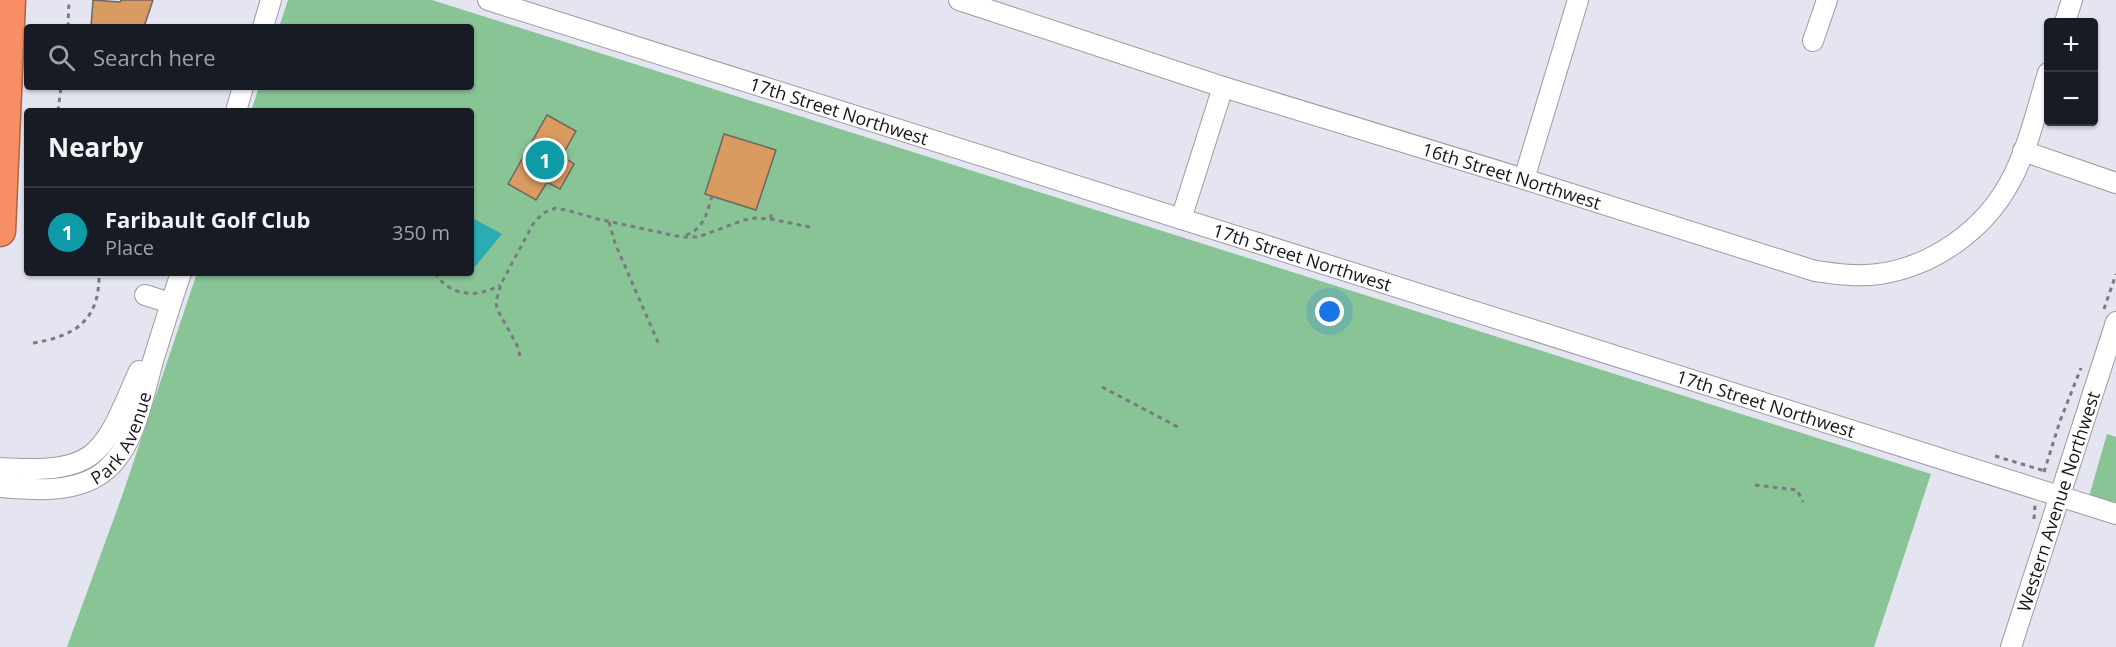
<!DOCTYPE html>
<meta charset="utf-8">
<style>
body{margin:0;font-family:"Open Sans",sans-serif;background:#242831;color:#f1f3f6}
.controls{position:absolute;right:18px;top:18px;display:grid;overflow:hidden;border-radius:6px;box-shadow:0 2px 4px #0004}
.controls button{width:54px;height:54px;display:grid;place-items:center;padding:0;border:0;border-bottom:2px solid #363941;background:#171b24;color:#f1f3f6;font:30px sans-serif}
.you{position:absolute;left:1330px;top:312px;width:21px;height:21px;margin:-15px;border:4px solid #fff;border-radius:50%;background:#1a73e8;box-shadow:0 0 0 9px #1a73e833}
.badge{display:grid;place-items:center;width:39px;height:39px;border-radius:50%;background:#0b8043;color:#fff;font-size:20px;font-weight:700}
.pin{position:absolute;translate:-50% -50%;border:3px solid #fff;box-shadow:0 2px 6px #0006}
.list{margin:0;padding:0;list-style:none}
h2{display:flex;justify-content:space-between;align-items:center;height:78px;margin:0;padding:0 24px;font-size:26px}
h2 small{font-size:20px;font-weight:400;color:#9ea1a6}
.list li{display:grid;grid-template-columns:39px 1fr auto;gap:18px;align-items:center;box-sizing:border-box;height:90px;padding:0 24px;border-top:2px solid #363941}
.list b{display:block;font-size:22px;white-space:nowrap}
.list p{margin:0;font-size:20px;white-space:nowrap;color:#9ea1a6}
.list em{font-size:20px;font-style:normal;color:#9ea1a6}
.icon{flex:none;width:33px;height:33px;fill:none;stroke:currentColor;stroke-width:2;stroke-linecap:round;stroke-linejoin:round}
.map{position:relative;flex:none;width:2116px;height:647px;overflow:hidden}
.search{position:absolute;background:#171b24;box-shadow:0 2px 4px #0004;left:24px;top:24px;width:450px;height:66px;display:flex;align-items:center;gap:15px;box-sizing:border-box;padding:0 21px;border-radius:6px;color:#9ea1a6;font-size:22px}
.panel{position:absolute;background:#171b24;box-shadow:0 2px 4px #0004;left:24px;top:108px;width:450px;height:168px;border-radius:6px}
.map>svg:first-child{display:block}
.green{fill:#88c496}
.water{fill:#2babb3}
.building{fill:#da9b61;stroke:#6e665f;stroke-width:1.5}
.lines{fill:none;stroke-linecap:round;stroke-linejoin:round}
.minor-casing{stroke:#9b9ba5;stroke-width:22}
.highway-casing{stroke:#a96449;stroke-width:33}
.path{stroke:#7a7b82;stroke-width:3;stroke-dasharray:4.5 4.5;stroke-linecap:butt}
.minor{stroke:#fff;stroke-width:20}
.highway{stroke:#f88e63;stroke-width:30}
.labels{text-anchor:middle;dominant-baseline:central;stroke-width:6;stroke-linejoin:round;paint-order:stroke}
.street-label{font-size:18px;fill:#151519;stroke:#fff}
</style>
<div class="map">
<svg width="2116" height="647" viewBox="0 0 2116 647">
<rect width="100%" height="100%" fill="#e4e5f0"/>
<!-- green -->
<g class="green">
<polygon points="288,0 432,0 1931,474 1874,647 67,647 122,496 197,273 471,273 471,111 251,111 259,87 471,87 471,27 279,27"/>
<polygon points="2107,434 2116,437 2116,509 2088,500"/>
</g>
<!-- water -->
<polygon class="water" points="472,218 502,234 474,268 471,266"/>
<!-- building -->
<g class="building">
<polygon points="93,0 120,2 121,0 153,0 144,27 91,27"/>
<polygon points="547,115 576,131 562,156 574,164 560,189 547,182 536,200 508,184"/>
<polygon points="724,134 776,150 756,210 705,194"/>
</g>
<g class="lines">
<defs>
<g id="minor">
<path id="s1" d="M488,0L2116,514"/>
<path id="s2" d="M959,0L1223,87L1524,179L1815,271C1836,274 1858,277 1879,274C1934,266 1984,230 2010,182C2028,149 2037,109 2048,73"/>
<polyline points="2065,22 2072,0"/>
<polyline points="263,27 271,0"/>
<polyline points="1813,41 1827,0"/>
<polyline points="236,111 243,87"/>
<polyline points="2023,151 2116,183"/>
<polyline points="1524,179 1578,0"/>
<polyline points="1181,219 1223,87"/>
<polyline points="145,295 170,303"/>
<path d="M0,468C99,474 102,456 139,371"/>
<path id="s3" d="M0,487C34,490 78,494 106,470C136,444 143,396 153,361C162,332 171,302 181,273"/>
<path id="s4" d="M2011,647L2116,322"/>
</g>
<polyline id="highway" points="0,231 10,0"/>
</defs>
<!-- minor casing -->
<use href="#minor" class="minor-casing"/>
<!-- highway casing -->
<use href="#highway" class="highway-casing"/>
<!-- path -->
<g class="path">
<polyline points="68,27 69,0"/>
<polyline points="58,111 61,87"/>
<polyline points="771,219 771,212"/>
<polyline points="609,222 615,243 660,347"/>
<path d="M686,235C704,229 707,213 712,196"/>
<path d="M435,273C450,297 478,298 500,285"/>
<polyline points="2104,309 2116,274"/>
<path d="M33,343C76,336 100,320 99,273"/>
<polyline points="520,356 517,345 497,309 496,302 501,284 533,224 543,213 556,208 566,210 598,219 681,237 698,237 744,220 755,218 771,219 810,227"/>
<polyline points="1102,387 1178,427"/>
<polyline points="1995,456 2045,471"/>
<polyline points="2044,472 2060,421 2081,368"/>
<polyline points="1755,485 1797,490 1803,502"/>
<polyline points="2034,519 2035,505"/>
</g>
<!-- minor -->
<use href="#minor" class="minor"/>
<!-- highway -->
<use href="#highway" class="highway"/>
</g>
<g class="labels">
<!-- street labels -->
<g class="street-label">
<text stroke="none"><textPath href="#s1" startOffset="368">17th Street Northwest</textPath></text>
<text stroke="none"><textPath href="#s2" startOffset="580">16th Street Northwest</textPath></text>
<text stroke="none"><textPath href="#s1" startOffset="854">17th Street Northwest</textPath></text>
<text stroke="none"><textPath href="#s1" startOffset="1340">17th Street Northwest</textPath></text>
<text stroke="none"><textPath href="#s3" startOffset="146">Park Avenue</textPath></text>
<text stroke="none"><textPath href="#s4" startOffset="153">Western Avenue Northwest</textPath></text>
</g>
</g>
</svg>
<div class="controls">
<button>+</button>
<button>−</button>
</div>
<div class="you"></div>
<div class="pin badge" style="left:545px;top:160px;background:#0f9aa8">1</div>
<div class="search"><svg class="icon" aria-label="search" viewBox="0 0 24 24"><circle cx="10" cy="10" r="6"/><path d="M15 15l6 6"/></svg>Search here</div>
<section class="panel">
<h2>Nearby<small></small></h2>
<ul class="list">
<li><span class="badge" style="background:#0f9aa8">1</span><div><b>Faribault Golf Club</b><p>Place</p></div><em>350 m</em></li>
</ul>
</section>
</div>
